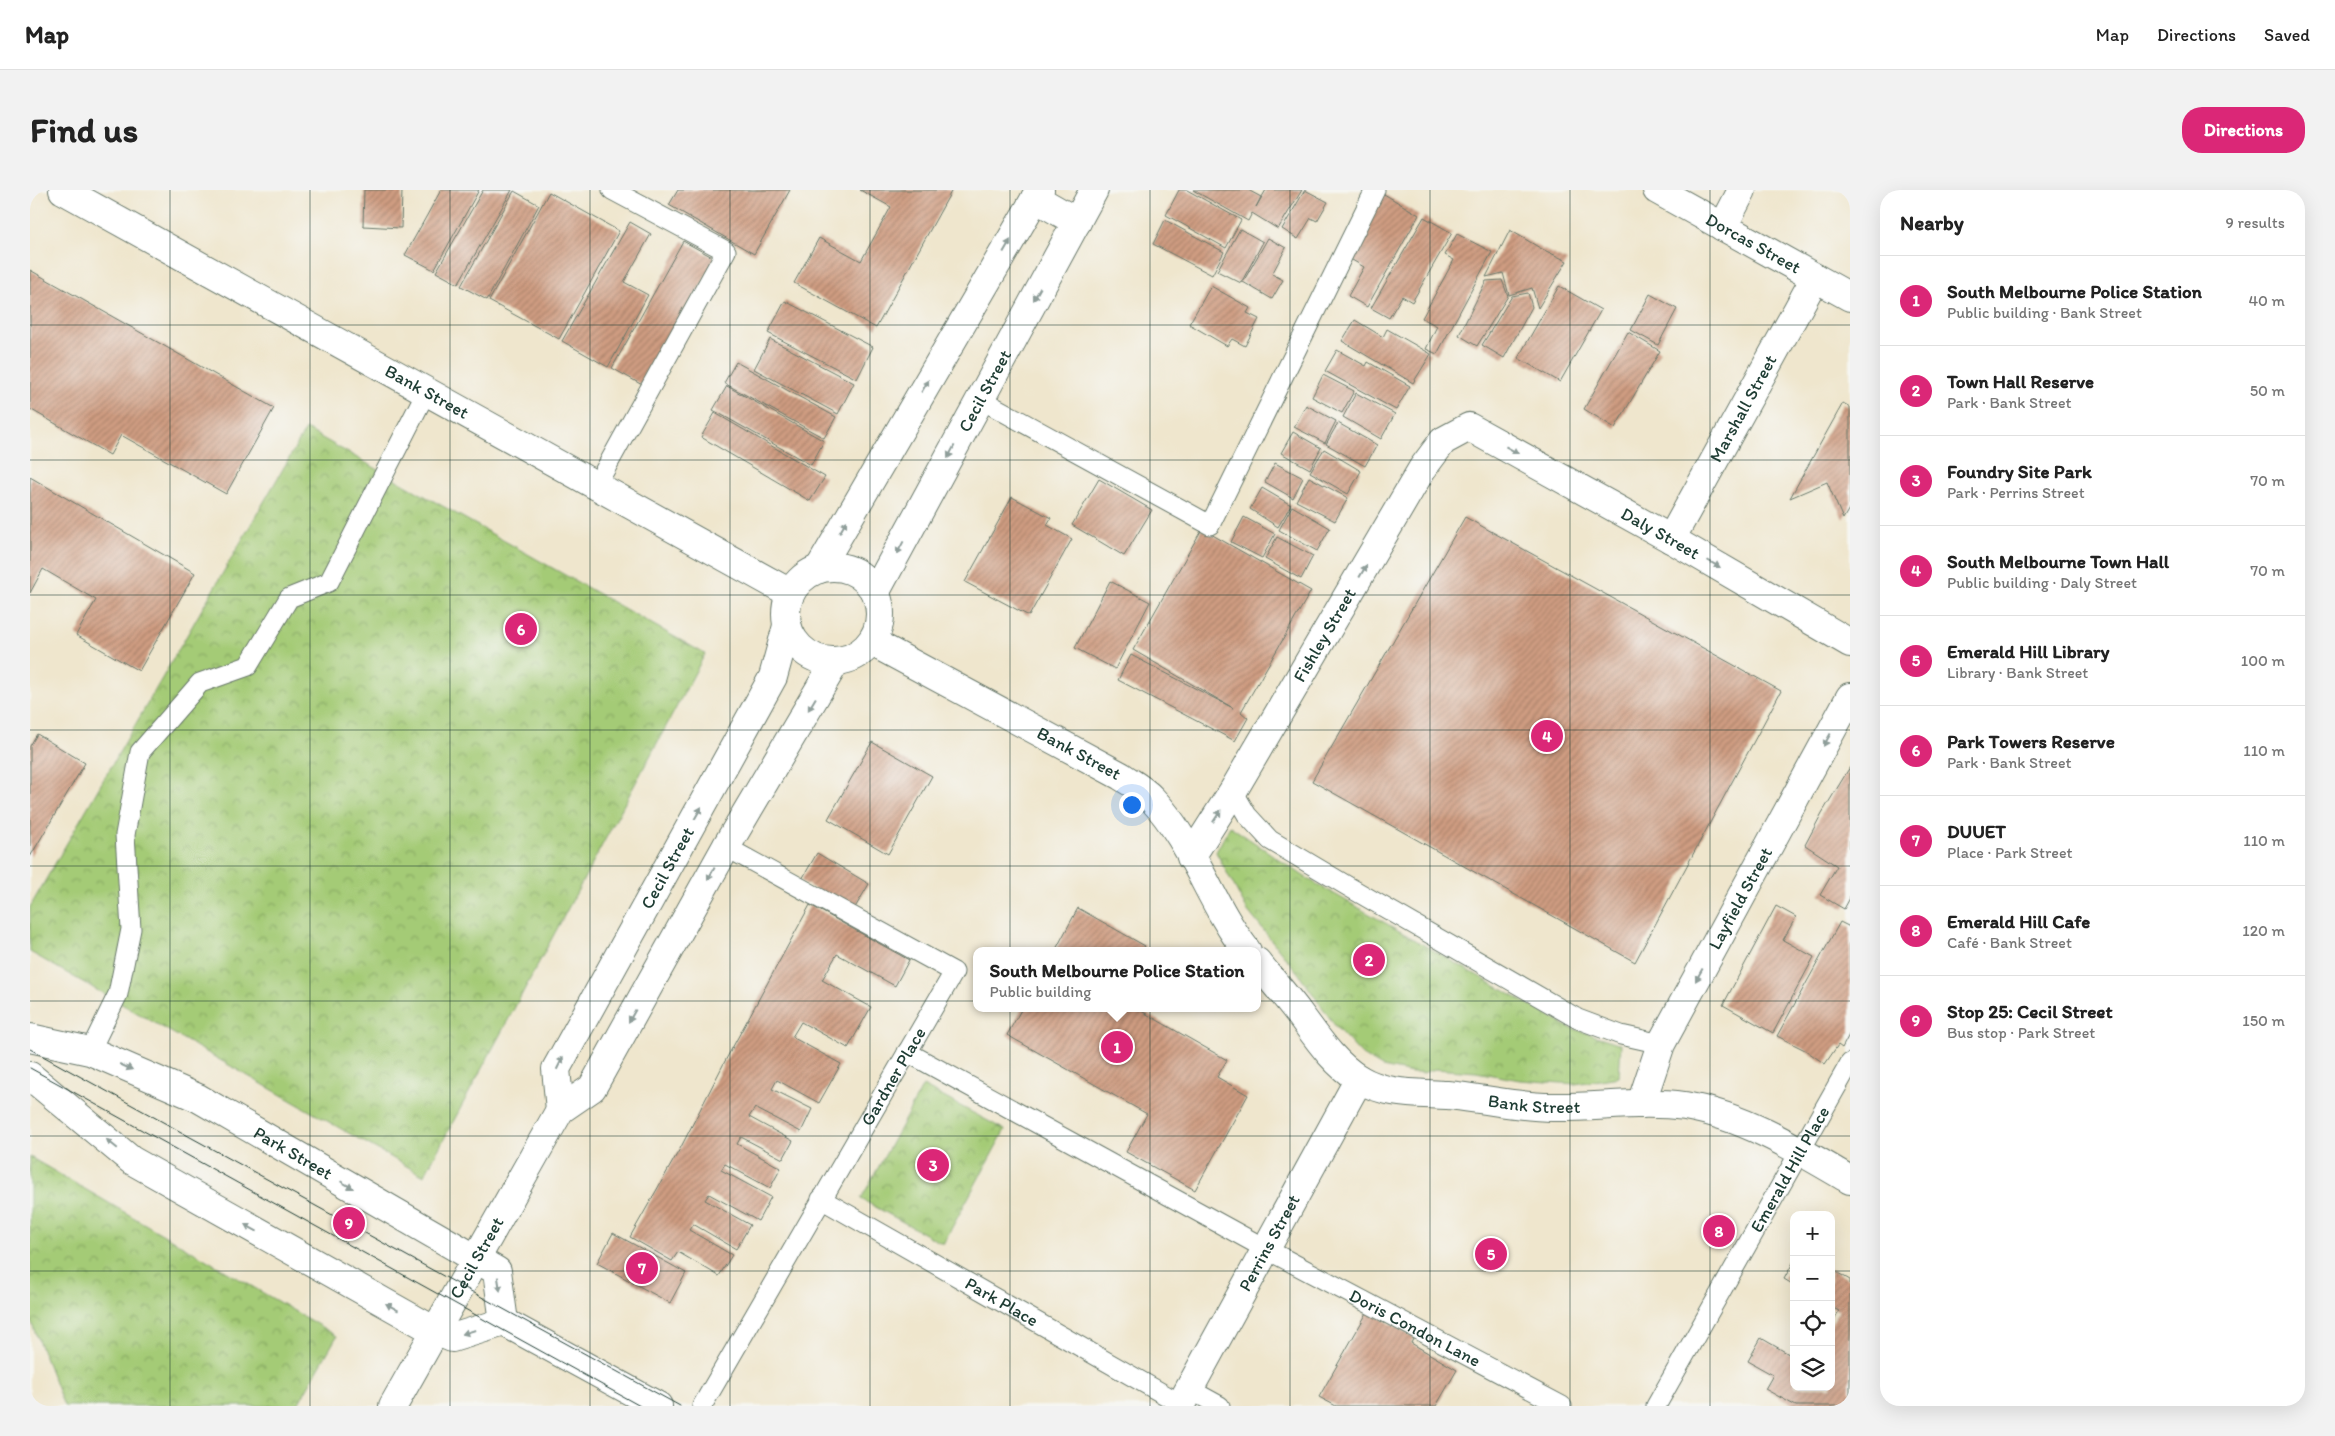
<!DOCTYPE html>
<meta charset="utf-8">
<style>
body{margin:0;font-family:Itim,sans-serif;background:#f2f2f2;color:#222}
.controls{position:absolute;right:15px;bottom:15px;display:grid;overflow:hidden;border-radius:10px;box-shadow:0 5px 20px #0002}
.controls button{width:45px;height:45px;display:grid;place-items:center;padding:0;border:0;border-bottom:1px solid #e0e0e0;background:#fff;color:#222;font:25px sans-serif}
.you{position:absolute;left:1101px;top:614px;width:18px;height:18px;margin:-12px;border:4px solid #fff;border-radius:50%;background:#1a73e8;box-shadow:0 0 0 8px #1a73e833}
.badge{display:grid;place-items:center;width:32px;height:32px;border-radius:50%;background:#db2777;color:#fff;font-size:16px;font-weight:700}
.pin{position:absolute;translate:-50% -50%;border:2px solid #fff;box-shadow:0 1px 5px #0006}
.popup{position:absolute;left:943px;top:757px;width:288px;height:65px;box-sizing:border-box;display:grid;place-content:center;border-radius:10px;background:#fff;filter:drop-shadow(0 1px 4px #0005);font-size:16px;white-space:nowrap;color:#767676}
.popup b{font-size:19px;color:#222}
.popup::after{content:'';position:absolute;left:50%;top:100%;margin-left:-10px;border:10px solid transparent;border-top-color:#fff}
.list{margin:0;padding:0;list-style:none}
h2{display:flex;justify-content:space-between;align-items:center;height:65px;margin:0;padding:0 20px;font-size:21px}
h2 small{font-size:16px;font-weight:400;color:#767676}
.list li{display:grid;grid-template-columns:32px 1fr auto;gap:15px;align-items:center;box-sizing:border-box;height:90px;padding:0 20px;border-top:1px solid #e0e0e0}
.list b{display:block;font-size:19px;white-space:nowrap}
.list p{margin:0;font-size:16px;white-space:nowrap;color:#767676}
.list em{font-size:16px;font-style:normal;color:#767676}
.icon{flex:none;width:28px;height:28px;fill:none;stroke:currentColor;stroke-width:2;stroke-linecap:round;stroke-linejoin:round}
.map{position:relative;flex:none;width:1820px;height:1216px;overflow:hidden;border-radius:20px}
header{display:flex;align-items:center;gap:30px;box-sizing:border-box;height:70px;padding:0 25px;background:#fff;border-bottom:1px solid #e0e0e0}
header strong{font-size:24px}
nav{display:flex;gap:28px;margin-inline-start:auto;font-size:18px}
.intro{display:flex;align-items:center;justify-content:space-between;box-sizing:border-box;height:120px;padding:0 30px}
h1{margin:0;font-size:35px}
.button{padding:12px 22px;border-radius:20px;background:#db2777;color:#fff;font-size:18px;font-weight:700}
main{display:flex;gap:30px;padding:0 30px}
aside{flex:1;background:#fff;border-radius:20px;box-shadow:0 5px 20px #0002}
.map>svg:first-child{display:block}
.park{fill:url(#park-crowns);stroke:#628455}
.building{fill:url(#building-hatch)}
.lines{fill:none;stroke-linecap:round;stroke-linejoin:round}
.service-casing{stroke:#68786a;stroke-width:21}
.minor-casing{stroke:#68786a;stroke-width:30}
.tertiary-casing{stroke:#68786a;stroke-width:30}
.service{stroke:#fff;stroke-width:19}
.minor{stroke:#fff;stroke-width:28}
.tertiary{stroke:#fff;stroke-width:28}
.tram{stroke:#1f3d34;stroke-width:1}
.oneway{fill:#8f9e9a}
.grid{fill:none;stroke:#1f3d34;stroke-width:1;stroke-opacity:0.55}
.labels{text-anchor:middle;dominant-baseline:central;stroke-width:4;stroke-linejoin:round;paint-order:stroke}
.street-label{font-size:18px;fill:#1f3d34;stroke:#f6f6f2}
</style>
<header>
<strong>Map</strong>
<nav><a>Map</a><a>Directions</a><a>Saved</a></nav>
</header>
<div class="intro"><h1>Find us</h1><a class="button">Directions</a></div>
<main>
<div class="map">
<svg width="1820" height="1216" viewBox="0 0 1820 1216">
<defs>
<pattern id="park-crowns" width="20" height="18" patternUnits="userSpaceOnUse" patternTransform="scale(1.25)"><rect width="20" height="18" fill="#a4cb76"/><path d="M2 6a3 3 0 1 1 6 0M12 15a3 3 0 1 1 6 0" fill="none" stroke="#85a662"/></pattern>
<pattern id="building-hatch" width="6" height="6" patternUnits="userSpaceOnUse" patternTransform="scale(1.25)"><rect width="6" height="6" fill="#cf9c81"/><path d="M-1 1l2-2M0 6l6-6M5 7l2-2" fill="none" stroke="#a7806a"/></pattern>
</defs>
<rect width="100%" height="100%" fill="#f6f6f2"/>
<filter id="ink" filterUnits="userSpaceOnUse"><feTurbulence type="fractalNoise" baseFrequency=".02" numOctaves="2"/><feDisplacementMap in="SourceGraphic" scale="10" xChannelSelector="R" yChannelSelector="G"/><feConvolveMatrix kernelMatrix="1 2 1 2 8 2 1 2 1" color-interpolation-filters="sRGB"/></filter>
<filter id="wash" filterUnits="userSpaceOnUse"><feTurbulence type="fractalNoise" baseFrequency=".0096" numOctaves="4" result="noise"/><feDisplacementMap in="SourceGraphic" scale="20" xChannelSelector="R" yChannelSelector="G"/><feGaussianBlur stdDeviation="1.12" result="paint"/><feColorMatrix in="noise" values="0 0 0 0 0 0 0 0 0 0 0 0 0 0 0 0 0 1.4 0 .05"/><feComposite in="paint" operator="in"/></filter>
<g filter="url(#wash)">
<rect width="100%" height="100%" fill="#efe6cd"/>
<!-- park -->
<g class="park">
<polygon points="276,239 675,464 394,986 0,762 0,717"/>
<polygon points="1200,636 1278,689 1538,837 1591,854 1589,887 1545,894 1490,890 1446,882 1405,879 1393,883 1382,883 1352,877 1332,865 1306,837 1269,784 1217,720 1186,662"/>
<polygon points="893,896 975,940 913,1054 831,1009"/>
<polygon points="0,967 307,1146 267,1216 34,1216 0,1129"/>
</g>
<g id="blocks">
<!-- building -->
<g class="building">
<polygon points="334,0 372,0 371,38 333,36"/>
<polygon points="411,0 449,0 404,80 375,65"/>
<polygon points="453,0 482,0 428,94 406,82"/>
<polygon points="648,0 760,0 724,64 639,15"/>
<polygon points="830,0 922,0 846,138 764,93 789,48 831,71 861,17"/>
<polygon points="1149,0 1157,0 1211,30 1196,58 1136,25"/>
<polygon points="1163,0 1218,0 1231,7 1226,17 1236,0 1272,0 1248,39 1222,23 1218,31"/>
<polygon points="1275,0 1298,12 1287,31 1281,28 1268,49 1252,39"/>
<polygon points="484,1 509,15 457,110 431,96"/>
<polygon points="519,2 589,41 529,149 459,111"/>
<polygon points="1354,4 1389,25 1337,117 1318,106 1334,77 1317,67"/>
<polygon points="1394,27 1422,43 1382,112 1372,106 1359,128 1341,118"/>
<polygon points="1135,30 1194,62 1182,85 1123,54"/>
<polygon points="600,32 621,44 594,92 618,105 578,177 532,151"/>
<polygon points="1210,39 1233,52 1211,93 1187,81"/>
<polygon points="1480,40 1510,58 1537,71 1508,118 1502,98 1479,105 1473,83 1456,87"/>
<polygon points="1427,44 1462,62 1407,164 1396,159 1407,136 1392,128 1424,70 1415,65"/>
<polygon points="1238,48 1256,58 1242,84 1253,90 1242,109 1213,92"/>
<polygon points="653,51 686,69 614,196 582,178"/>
<polygon points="0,80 244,218 196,304 91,245 80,265 0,219"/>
<polygon points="1472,90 1478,106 1447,156 1429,145 1456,91"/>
<polygon points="1181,96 1220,118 1217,123 1229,129 1215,156 1202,149 1197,156 1159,134"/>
<polygon points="1529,96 1571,120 1530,192 1488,168"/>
<polygon points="1498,103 1502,117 1474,168 1452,155 1482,106"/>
<polygon points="1620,104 1647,119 1628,155 1601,140"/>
<polygon points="755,111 843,157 827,189 738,143"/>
<polygon points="1325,130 1353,147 1357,139 1401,164 1383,193 1312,151"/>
<polygon points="1598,142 1630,161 1585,238 1554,219"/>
<polygon points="740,149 824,193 808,224 724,179"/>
<polygon points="1307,160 1336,176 1338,172 1380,196 1366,220 1295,181"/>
<polygon points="706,172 806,227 794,248 694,193"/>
<polygon points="1293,185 1324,201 1312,223 1282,207"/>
<polygon points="697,196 794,251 781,275 683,220"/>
<polygon points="1326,203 1365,224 1351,249 1313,227"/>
<polygon points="1813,213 1820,217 1820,317 1813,329 1797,292 1760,308"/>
<polygon points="1276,215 1306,231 1295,253 1264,237"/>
<polygon points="685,223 795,287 780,311 671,247"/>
<polygon points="1308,233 1347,255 1335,276 1296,254"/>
<polygon points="1263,242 1291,258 1280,279 1251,263"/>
<polygon points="1294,259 1331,281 1318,304 1280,282"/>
<polygon points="1245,273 1273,288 1263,308 1235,292"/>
<polygon points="0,287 165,383 109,481 46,445 66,410 13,379 0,403"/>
<polygon points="1279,287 1318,308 1305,331 1266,311"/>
<polygon points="1069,289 1122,320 1094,366 1042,335"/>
<polygon points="1232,298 1261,315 1248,337 1220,319"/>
<polygon points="982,307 1021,328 1017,335 1042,349 999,426 935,392"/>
<polygon points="1262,316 1300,338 1287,361 1249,340"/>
<polygon points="1214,327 1245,344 1232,368 1201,352"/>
<polygon points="1435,327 1751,501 1605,772 1282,591"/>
<polygon points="1172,339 1281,401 1211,522 1218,528 1205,551 1088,490 1101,465 1203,518 1103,460"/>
<polygon points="1247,347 1283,366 1271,389 1235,369"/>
<polygon points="1080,391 1120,412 1085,479 1045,458"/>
<polygon points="7,544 55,573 0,667 0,556"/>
<polygon points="842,552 902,586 858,664 798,629"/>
<polygon points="1820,577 1820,708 1814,719 1790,705 1807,676 1775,655 1792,623"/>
<polygon points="787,663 839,694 823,721 771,691"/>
<polygon points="780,715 879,770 865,796 807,764 792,790 841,817 818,858 771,832 762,847 811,874 789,913 747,890 742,899 782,919 771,942 725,918 719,927 763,951 753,969 711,947 707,954 751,978 740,998 695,974 691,980 741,1007 728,1031 679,1004 675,1010 720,1035 706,1059 663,1034 659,1040 702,1065 689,1086 648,1062 642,1071 600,1047 651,957 694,873"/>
<polygon points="1746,716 1766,727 1753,750 1784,767 1743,843 1693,815"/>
<polygon points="1048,718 1115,756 1112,761 1025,761"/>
<polygon points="1810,732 1820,737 1820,843 1812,858 1808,855 1795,874 1775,860 1747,846"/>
<polygon points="992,818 1106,818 1197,870 1187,887 1218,905 1165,1000 1096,962 1117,924 977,845"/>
<polygon points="583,1043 656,1083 640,1113 567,1073"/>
<polygon points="1764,1071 1764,1095 1754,1089"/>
<polygon points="1801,1079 1820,1090 1820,1216 1766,1216 1735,1199 1743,1185 1718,1171 1731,1148 1764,1167 1764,1197 1801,1197 1801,1134 1809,1121 1801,1117"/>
<polygon points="1338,1121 1384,1147 1381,1153 1427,1180 1406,1216 1306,1216 1289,1207"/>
</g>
</g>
</g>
<g filter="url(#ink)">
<use href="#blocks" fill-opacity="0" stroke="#68786a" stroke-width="1"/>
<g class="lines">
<defs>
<g id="service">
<polyline points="950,209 1180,335 1345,0"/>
<polyline points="566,296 696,61 582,0"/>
<polyline points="1203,601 1217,625 1240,650 1319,697 1548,829 1591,845 1631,854"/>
<polyline points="60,861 88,804 101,739 95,645 110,562 170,493 218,476 259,408 299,392 396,202"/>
<path id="s1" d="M877,862L1236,1059L1532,1216"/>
<path id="s2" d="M791,1009L1151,1214"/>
<polyline points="1159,1199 1190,1216"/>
<path id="s3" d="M672,1216L924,782L696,657"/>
<path id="s4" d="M1626,1216L1820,873"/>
</g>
<g id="minor">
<path id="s5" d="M33,0L760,403"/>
<polyline points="1693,37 1712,0"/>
<path id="s6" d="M1641,349L1785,88"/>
<path id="s7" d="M842,452L1091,586C1101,593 1113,599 1122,609C1163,652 1180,714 1217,761"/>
<path id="s8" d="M1161,667L1203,601L1392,279L1413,251L1439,237L1641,349L1820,453"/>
<path id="s9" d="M1227,772C1241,789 1255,805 1268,822C1286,846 1303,873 1329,889C1356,905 1386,903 1417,905C1452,908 1487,917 1522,917C1566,918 1611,910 1655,916C1714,926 1769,960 1820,990"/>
<path id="s10" d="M1611,914L1631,854L1820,507"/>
<path id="s11" d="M1150,1216L1329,889"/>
</g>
<g id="tertiary">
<path id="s12" d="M1627,0L1820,107"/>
<polyline points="1005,8 1047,32"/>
<circle cx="803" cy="424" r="47"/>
<polyline points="789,379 1010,0"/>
<path id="s13" d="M845,403L1064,0"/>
<path id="s14" d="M0,848L60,861L168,908L467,1081L474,1132"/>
<polyline points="0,886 101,970 405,1141 422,1148 474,1132 628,1216"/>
<path id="s15" d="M530,920L526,879L743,487L757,436"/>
<path id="s16" d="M363,1216L530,920L562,898L696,657L806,471"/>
</g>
</defs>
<!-- service casing -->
<use href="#service" class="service-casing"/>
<!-- minor casing -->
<use href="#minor" class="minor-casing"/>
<!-- tertiary casing -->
<use href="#tertiary" class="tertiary-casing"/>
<!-- service -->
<use href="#service" class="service"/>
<!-- minor -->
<use href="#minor" class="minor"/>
<!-- tertiary -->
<use href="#tertiary" class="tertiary"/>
<!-- tram -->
<g class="tram">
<polyline points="0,859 650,1216"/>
<polyline points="0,878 610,1216"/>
</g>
</g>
<!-- one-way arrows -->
<defs><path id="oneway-solid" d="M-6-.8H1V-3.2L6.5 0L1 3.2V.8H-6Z" transform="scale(1.25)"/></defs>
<g class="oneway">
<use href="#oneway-solid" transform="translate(977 56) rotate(-60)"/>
<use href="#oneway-solid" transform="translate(1007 104) rotate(119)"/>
<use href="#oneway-solid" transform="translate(895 196) rotate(-60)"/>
<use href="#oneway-solid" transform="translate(1482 260) rotate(29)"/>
<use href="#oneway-solid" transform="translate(921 262) rotate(118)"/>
<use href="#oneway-solid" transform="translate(813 337) rotate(-60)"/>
<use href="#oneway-solid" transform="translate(870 358) rotate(118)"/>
<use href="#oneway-solid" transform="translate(1684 374) rotate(30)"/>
<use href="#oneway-solid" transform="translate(1333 381) rotate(-60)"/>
<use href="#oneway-solid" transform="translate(782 514) rotate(121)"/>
<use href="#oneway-solid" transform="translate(1797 550) rotate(119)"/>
<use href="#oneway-solid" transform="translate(668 623) rotate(-61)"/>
<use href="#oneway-solid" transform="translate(1187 626) rotate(-57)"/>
<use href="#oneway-solid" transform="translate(681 684) rotate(119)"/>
<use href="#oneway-solid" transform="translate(1669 785) rotate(119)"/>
<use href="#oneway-solid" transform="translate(602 826) rotate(119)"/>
<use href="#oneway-solid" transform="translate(530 873) rotate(-64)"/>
<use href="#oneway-solid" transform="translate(96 877) rotate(24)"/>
<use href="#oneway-solid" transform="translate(82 954) rotate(-140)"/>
<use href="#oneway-solid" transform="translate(317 995) rotate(30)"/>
<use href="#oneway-solid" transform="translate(221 1038) rotate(-151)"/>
<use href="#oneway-solid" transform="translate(469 1094) rotate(81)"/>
<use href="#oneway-solid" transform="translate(362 1117) rotate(-151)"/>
<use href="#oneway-solid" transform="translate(439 1142) rotate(163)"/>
</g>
</g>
<!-- grid -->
<path class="grid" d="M140,0V1216M280,0V1216M420,0V1216M560,0V1216M700,0V1216M840,0V1216M980,0V1216M1120,0V1216M1260,0V1216M1400,0V1216M1540,0V1216M1680,0V1216M0,135H1820M0,270H1820M0,405H1820M0,540H1820M0,676H1820M0,811H1820M0,946H1820M0,1081H1764M1801,1081H1820"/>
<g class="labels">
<!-- street labels -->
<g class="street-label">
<text stroke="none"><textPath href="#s12" startOffset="110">Dorcas Street</textPath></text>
<text stroke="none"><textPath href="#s13" startOffset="230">Cecil Street</textPath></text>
<text stroke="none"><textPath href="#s5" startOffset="416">Bank Street</textPath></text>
<text stroke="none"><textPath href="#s6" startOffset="149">Marshall Street</textPath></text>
<text stroke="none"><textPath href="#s8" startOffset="735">Daly Street</textPath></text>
<text stroke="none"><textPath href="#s8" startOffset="259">Fishley Street</textPath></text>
<text stroke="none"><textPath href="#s7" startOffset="235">Bank Street</textPath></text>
<text stroke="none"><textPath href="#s15" startOffset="271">Cecil Street</textPath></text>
<text stroke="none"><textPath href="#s10" startOffset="229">Layfield Street</textPath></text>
<text stroke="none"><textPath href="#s3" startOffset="381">Gardner Place</textPath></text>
<text stroke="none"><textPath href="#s9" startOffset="334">Bank Street</textPath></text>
<text stroke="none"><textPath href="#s14" startOffset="289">Park Street</textPath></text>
<text stroke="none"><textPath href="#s4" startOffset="272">Emerald Hill Place</textPath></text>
<text stroke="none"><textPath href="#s11" startOffset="186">Perrins Street</textPath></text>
<text stroke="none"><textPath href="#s16" startOffset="170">Cecil Street</textPath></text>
<text stroke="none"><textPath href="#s2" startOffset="208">Park Place</textPath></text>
<text stroke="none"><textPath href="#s1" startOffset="578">Doris Condon Lane</textPath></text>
</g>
</g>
</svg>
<div class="controls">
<button>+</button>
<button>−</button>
<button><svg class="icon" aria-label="locate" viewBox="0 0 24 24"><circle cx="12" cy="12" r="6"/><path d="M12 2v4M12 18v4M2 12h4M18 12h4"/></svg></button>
<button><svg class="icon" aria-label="layers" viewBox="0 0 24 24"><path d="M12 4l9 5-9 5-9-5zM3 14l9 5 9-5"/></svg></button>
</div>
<div class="you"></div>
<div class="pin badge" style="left:1087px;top:857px">1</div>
<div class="popup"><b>South Melbourne Police Station</b>Public building</div>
<div class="pin badge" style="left:1339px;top:770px">2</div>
<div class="pin badge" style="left:903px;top:975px">3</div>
<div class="pin badge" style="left:1517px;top:546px">4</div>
<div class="pin badge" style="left:1461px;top:1064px">5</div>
<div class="pin badge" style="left:491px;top:439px">6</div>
<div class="pin badge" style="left:612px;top:1078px">7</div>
<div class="pin badge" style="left:1689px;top:1041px">8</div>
<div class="pin badge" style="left:319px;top:1033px">9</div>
</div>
<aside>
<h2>Nearby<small>9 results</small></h2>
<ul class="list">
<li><span class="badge">1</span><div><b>South Melbourne Police Station</b><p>Public building · Bank Street</p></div><em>40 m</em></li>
<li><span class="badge">2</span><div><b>Town Hall Reserve</b><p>Park · Bank Street</p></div><em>50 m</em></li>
<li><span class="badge">3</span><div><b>Foundry Site Park</b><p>Park · Perrins Street</p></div><em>70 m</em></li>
<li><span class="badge">4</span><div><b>South Melbourne Town Hall</b><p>Public building · Daly Street</p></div><em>70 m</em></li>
<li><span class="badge">5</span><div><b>Emerald Hill Library</b><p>Library · Bank Street</p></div><em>100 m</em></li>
<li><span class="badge">6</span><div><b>Park Towers Reserve</b><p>Park · Bank Street</p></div><em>110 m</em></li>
<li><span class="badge">7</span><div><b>DUUET</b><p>Place · Park Street</p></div><em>110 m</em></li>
<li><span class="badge">8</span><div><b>Emerald Hill Cafe</b><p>Café · Bank Street</p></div><em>120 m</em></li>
<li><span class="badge">9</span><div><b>Stop 25: Cecil Street</b><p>Bus stop · Park Street</p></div><em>150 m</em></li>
</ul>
</aside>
</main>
